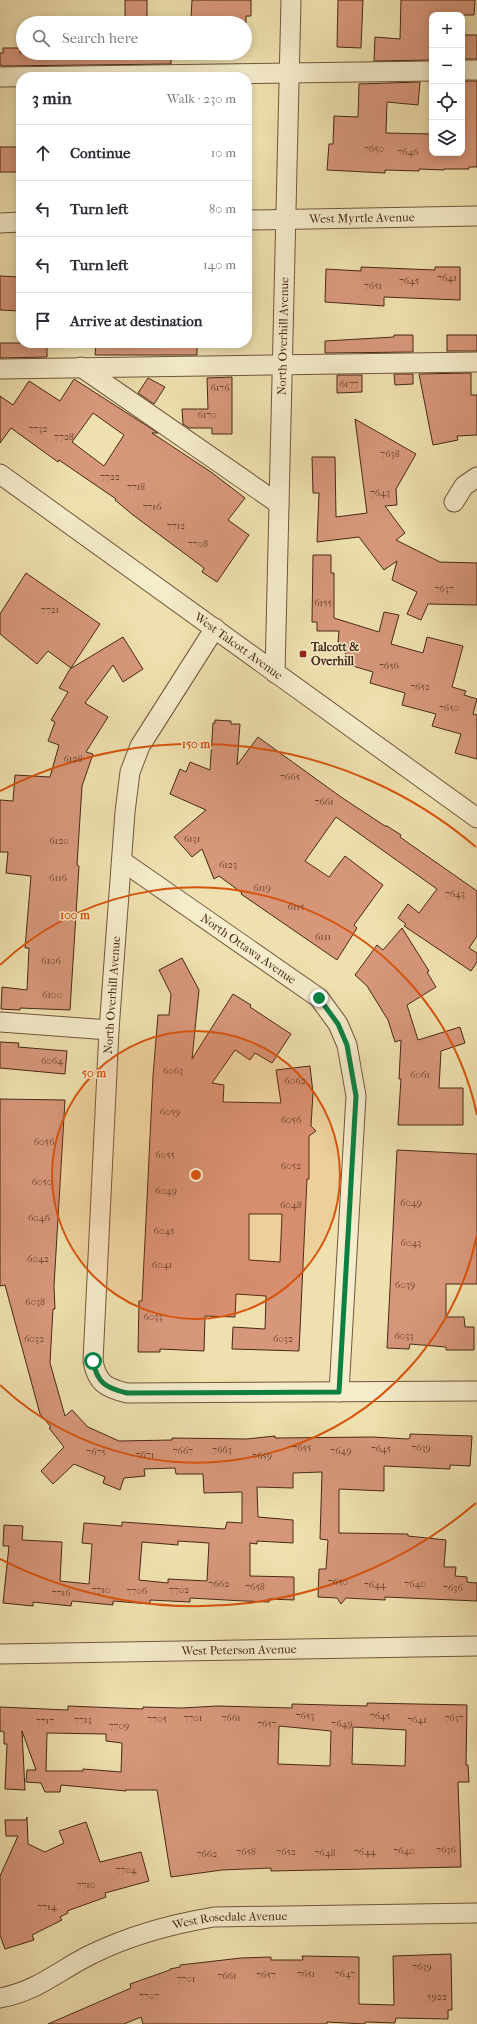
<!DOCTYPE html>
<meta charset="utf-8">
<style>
body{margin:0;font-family:"IM FELL French Canon",serif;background:#f7f7f7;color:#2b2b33}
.controls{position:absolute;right:12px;top:12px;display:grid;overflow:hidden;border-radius:8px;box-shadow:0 2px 10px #0003}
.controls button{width:36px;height:36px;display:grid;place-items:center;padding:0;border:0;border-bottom:1px solid #e1e1e2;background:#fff;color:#2b2b33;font:20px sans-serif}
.stop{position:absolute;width:12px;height:12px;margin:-9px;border:3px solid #0b8043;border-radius:50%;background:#fff}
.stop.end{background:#0b8043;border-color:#fff;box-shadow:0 1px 4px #0008}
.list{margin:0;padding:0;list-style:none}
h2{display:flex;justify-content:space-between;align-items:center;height:52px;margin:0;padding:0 16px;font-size:17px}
h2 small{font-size:13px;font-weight:400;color:#7c7c81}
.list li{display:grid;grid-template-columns:26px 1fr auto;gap:12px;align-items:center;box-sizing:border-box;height:56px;padding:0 16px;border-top:1px solid #e1e1e2}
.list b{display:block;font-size:15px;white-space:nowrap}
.list em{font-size:13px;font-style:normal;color:#7c7c81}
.icon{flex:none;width:22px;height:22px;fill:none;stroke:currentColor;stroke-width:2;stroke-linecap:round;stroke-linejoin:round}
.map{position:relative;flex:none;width:477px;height:2024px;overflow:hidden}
.search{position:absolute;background:#fff;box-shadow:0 2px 10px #0003;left:16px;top:16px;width:236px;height:44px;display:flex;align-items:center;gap:10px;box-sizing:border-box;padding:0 14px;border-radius:22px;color:#7c7c81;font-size:15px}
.panel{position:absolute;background:#fff;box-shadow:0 2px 10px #0003;left:16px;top:72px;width:236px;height:276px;border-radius:16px}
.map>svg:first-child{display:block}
.building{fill:#d7977b;stroke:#472816;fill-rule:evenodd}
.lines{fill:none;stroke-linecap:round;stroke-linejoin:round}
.minor-casing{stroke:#71563c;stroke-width:21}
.minor{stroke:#f5eccb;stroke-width:19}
.route{stroke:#0b8043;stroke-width:5}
.ring{fill:none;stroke:#d8540d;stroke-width:2}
.poi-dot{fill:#8f2418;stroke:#f5eccb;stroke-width:1.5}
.labels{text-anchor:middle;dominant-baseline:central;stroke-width:3;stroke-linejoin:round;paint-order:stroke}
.number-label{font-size:10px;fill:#6b442f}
.street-label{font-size:12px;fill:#472816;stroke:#f5eccb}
.poi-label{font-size:12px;font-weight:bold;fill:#472816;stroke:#f5eccb;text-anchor:start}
.centre{fill:#d8540d;stroke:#f5eccb;stroke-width:2}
.ring-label{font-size:12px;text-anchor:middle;font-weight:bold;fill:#d8540d;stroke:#f5eccb;stroke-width:3;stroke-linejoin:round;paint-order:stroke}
</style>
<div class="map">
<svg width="477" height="2024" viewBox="0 0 477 2024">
<rect width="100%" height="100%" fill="#efe1af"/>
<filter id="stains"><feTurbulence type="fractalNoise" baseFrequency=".005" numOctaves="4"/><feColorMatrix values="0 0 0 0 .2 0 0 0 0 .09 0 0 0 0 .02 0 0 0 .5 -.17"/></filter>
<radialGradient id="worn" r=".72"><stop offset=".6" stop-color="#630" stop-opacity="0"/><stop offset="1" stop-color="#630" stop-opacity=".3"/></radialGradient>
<!-- building -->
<g class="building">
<rect x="125" y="0" width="22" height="22"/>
<polygon points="192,0 251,0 251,16 246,16 246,23 227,23 227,20 191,18"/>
<polygon points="338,0 363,0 361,48 337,47"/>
<polygon points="401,0 475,0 474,15 432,15 432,60 374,61 375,37 400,39"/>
<rect x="462" y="35" width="15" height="24"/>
<polygon points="3,48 20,48 20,53 171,53 171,64 3,66 0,65 0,53 3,53"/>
<polygon points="462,81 477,81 477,167 469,167 469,169 444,169 444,170 419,169 419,171 385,170 385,173 327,170 329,144 333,144 334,116 358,117 359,84 420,82 418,105 387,102 386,133 432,134 432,153 462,153"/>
<rect x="0" y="147" width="21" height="25"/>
<polygon points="361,267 435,270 435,267 460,267 460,300 384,297 384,306 325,302 326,269 361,271"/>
<polygon points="0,276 21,277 20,311 0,310"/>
<polygon points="394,335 413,335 413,352 325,353 325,341 394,337"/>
<rect x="447" y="335" width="30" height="16"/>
<polygon points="0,343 47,343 47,357 0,358"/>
<polygon points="96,343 197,344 197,355 95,355"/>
<polygon points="471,373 471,395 477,395 477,435 457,436 458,440 433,445 419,374"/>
<polygon points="394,374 413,374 413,384 395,385"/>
<polygon points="337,375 362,375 362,392 337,393"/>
<polygon points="232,377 232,434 212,434 212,428 189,428 183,424 182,409 208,409 207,378"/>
<polygon points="148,378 165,387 154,404 138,393"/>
<path d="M74,379L158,433H152L211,472L245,498L228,520L249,535L217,582L202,572L204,568L133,515L115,500L116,499L59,460L58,462L11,428L0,443V396L13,405L29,381L60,401ZM93,413L124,435L104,466L72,442Z"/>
<polygon points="355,419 416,454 396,489 397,505 385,506 405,533 396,540 440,562 477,563 477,605 428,604 421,620 407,614 417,592 392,580 397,561 384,570 359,537 317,542 319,493 313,493 312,457 335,457 336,517 367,513"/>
<polygon points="313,555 331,555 331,573 334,573 334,618 379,632 384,612 399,615 391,644 423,653 427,637 463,646 452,687 466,691 464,695 477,699 473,714 477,715 477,759 455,753 461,734 432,726 436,714 402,705 405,693 370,683 373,672 343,663 346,652 343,651 345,644 338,642 339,631 317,631 317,622 312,622"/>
<polygon points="26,573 100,624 71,668 48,651 37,664 0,634 0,614"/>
<polygon points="123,637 143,669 123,682 113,665 85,703 108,717 86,752 93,754 82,786 77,865 79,866 70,1010 20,1008 20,1010 1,1009 2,987 27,990 29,948 25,948 31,876 6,873 8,852 0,852 0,800 13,801 15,775 50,777 59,745 48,741 55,722 51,720 68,692 59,688 70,669"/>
<polygon points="215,720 231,721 231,724 240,724 237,765 258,737 341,797 385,826 387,826 401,835 400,837 407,842 477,891 477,936 469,948 477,953 477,962 471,971 404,926 406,924 398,918 408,904 419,913 437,889 336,817 305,861 329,877 345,856 383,885 354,925 357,928 337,960 241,894 242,893 219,876 214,879 202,849 192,857 174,837 206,810 170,794 180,769 186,772 190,762 210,770 213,723 215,723"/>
<polygon points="402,928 429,971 427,972 436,987 407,1005 418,1040 460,1027 465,1043 441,1051 439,1088 463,1088 463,1125 398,1125 401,1079 399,1079 401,1040 395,1042 388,1020 367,986 355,975 377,945 383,950"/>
<path d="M182,958L199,990L192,1059L233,994L251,1005L250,1007L291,1034L272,1063L255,1053L250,1060L235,1050L212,1083L224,1085L223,1102L281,1103L276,1070L310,1066L313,1093L311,1126L316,1131L309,1136V1179H307L299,1351L232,1349L233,1327L265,1329L266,1296L236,1294L235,1317L205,1316L204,1351L160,1349V1352H138L139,1301H142L153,1076L158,1015H169L171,994L159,970ZM249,1214H282L280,1262L249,1260Z"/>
<polygon points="0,1042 19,1043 18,1047 67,1051 65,1074 0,1068"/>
<path d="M0,1099L65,1100L54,1286L55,1309H53L50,1363L65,1416L72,1410L88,1427L119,1441L172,1440V1438L247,1439L275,1436V1438L373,1437L408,1439L410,1438V1434L472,1436L470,1466L450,1465V1469L384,1466V1491L339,1489V1533L408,1534V1536L446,1540L444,1567H456L455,1576L467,1577V1582L477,1583V1601L385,1597V1600L346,1598L341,1604L337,1598L318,1597L319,1569H326L328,1540L320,1539L322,1472L293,1473V1488L257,1487L258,1517L293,1520V1543L257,1541V1544L250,1543V1576L294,1577V1600L269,1599V1602L244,1601L190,1598V1602L150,1600V1604L113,1601V1605L72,1601L71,1606L33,1602V1606L3,1603L9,1546H3L4,1525L23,1526L22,1540L62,1542L60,1581L89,1584L92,1544L82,1543L84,1523L122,1526V1522L225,1529L227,1522L242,1523V1492L204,1493L203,1474H176L175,1468L144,1469L145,1476L124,1478L120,1490L103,1483L105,1477L74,1464L53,1484L41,1471L64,1447L49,1428L51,1427L40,1414L5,1285L0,1286ZM178,1541L209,1543L207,1581L168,1579V1583L139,1580L142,1542L178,1545Z"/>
<polygon points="397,1150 477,1154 477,1284 446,1284 446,1317 464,1317 465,1327 474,1327 474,1350 446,1350 446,1347 410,1344 409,1349 387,1348"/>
<path d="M367,1703L467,1705L466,1765H468L469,1782H458L461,1867L271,1871V1868L222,1870L171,1877L157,1790H125L126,1791L61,1785L60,1792H45L41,1783L26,1782L27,1770H36L22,1731L25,1790L5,1789L7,1744H4V1732L0,1731V1707L68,1710V1706L143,1709V1707L182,1708L217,1706L292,1708V1704L367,1706ZM279,1726L331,1731L330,1766L278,1764ZM353,1727L406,1730L405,1766L352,1764ZM47,1733L106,1734V1741L122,1743L121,1772L83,1769V1771H46Z"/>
<polygon points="27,1817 28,1844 45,1852 64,1843 59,1831 86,1822 100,1862 141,1852 149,1881 105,1893 106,1897 67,1911 68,1913 60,1917 62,1920 32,1935 34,1940 5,1949 0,1935 0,1876 18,1836 6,1836 5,1820 26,1820"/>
<polygon points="451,1954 452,2010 448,2010 448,2019 396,2018 395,2023 365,2022 365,2024 327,2022 327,2024 143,2024 141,2017 124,2024 48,2024 131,1988 130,1984 170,1970 170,1969 180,1967 180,1965 241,1958 271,1957 271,1960 303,1960 302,1956 359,1957 359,2004 394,2005 393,1956"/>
</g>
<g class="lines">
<defs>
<g id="minor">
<polyline points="462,70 477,70"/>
<polyline points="0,77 432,71"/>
<path id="s1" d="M247,220L477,216"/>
<polyline points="0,223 21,222"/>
<polyline points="81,367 279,504"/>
<polyline points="0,369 477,362"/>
<path id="s2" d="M0,474L477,818"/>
<polyline points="454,502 464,486 477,477"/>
<path d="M215,628L140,746L130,772L125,812L109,1030L93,1361C97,1383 106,1388 127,1393L477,1391"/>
<path id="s3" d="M275,673L291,0"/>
<path id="s4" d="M122,861L319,998L338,1024L347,1045L356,1096L339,1392"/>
<polyline points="0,1022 109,1030"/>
<path id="s5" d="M0,1654L477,1646"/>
<path id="s6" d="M0,1998C38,1991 59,1970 92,1954C131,1935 172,1924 214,1917L477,1913"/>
</g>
</defs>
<!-- minor casing -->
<use href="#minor" class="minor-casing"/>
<!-- minor -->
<use href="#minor" class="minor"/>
</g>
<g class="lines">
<!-- route -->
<path class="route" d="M93,1361C97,1383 106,1388 127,1393L339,1392L356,1096L347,1045L338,1024L319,998"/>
</g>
<!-- distance rings -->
<circle cx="196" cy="1175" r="144" fill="#d8540d" fill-opacity=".12"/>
<g class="ring">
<circle cx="196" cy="1175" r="144"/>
<path d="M477 1235A287 287 0 0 1 0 1385M0 965A287 287 0 0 1 477 1115"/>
<path d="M476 1503A431 431 0 0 1 0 1559M0 791A431 431 0 0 1 476 847"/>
</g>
<!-- markers -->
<rect class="poi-dot" x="299" y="650" width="8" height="8" rx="2"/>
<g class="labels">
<!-- number labels -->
<g class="number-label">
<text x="374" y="149">7650</text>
<text x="408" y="152">7646</text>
<text x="447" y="278">7641</text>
<text x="409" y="281">7645</text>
<text x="373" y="286">7651</text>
<text x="349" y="384">6177</text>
<text x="220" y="388">6176</text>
<text x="207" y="415">6170</text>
<text x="38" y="429">7732</text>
<text x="64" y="437">7728</text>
<text x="390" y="454">7638</text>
<text x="110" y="477">7722</text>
<text x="136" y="487">7718</text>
<text x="380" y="493">7643</text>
<text x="152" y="507">7716</text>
<text x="176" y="526">7712</text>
<text x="198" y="544">7708</text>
<text x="444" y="589">7637</text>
<text x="323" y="603">6155</text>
<text x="50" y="610">7721</text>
<text x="389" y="666">7656</text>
<text x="420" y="687">7652</text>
<text x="449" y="708">7650</text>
<text x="73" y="759">6128</text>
<text x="290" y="777">7665</text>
<text x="324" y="802">7661</text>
<text x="192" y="839">6131</text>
<text x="59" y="841">6120</text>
<text x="228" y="865">6123</text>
<text x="58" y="878">6116</text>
<text x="262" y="888">6119</text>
<text x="455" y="894">7643</text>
<text x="296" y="907">6115</text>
<text x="323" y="937">6111</text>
<text x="51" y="961">6106</text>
<text x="52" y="995">6100</text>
<text x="52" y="1061">6064</text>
<text x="173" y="1071">6063</text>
<text x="420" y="1075">6061</text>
<text x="295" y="1081">6062</text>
<text x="170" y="1112">6059</text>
<text x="291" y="1120">6056</text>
<text x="44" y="1142">6056</text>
<text x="165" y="1155">6055</text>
<text x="291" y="1166">6052</text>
<text x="42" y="1182">6050</text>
<text x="166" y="1191">6049</text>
<text x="411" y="1203">6049</text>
<text x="291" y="1205">6048</text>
<text x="39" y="1218">6046</text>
<text x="164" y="1231">6045</text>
<text x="411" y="1243">6043</text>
<text x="38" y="1259">6042</text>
<text x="162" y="1265">6041</text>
<text x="405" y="1285">6039</text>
<text x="35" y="1302">6038</text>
<text x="153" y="1317">6033</text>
<text x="404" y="1336">6033</text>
<text x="34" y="1339">6032</text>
<text x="283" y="1339">6032</text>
<text x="302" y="1448">7655</text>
<text x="421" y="1448">7639</text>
<text x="381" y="1449">7645</text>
<text x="222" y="1450">7663</text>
<text x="183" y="1451">7667</text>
<text x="341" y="1451">7649</text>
<text x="96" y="1452">7675</text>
<text x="145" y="1455">7671</text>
<text x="262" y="1456">7659</text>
<text x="338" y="1582">7650</text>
<text x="219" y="1584">7662</text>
<text x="415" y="1584">7640</text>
<text x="375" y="1585">7644</text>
<text x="255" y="1587">7658</text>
<text x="453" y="1588">7636</text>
<text x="101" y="1590">7710</text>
<text x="179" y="1590">7702</text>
<text x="137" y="1591">7706</text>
<text x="61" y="1593">7716</text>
<text x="305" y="1716">7653</text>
<text x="380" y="1716">7645</text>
<text x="193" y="1718">7701</text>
<text x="231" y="1718">7661</text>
<text x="454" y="1718">7637</text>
<text x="157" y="1719">7705</text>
<text x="83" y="1720">7713</text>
<text x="417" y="1720">7641</text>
<text x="45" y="1721">7717</text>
<text x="267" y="1724">7657</text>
<text x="342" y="1724">7649</text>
<text x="119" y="1726">7709</text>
<text x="446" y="1850">7636</text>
<text x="404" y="1851">7640</text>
<text x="246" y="1852">7658</text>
<text x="286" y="1852">7652</text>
<text x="365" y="1852">7644</text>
<text x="325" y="1853">7648</text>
<text x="207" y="1854">7662</text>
<text x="126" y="1870">7704</text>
<text x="86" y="1885">7710</text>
<text x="47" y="1907">7714</text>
<text x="422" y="1967">7639</text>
<text x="306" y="1974">7651</text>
<text x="345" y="1974">7647</text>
<text x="266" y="1975">7657</text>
<text x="227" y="1976">7661</text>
<text x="186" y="1979">7701</text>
<text x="149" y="1996">7707</text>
<text x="437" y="1997">5922</text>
</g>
<!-- street labels -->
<g class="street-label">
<text stroke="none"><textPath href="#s1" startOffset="115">West Myrtle Avenue</textPath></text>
<text stroke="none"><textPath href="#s3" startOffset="337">North Overhill Avenue</textPath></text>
<text stroke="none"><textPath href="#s2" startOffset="294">West Talcott Avenue</textPath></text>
<text stroke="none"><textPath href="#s4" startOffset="154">North Ottawa Avenue</textPath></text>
<text transform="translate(112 995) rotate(-86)">North Overhill Avenue</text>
<text stroke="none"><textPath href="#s5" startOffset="239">West Peterson Avenue</textPath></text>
<text stroke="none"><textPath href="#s6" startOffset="246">West Rosedale Avenue</textPath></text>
</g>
<!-- poi labels -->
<g class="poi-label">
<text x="311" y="647">Talcott &amp;<tspan x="311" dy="14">Overhill</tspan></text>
</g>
</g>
<circle cx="196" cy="1175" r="6" class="centre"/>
<g class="ring-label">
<text x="196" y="748">150 m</text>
<text x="75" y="919">100 m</text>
<text x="94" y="1077">50 m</text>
</g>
<rect width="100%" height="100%" filter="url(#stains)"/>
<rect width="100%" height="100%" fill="url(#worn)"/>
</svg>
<div class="controls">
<button>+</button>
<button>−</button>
<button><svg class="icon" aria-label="locate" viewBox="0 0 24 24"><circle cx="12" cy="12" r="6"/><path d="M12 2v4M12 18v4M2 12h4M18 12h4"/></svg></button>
<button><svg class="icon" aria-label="layers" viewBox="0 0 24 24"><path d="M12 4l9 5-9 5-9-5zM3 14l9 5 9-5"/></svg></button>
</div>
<div class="stop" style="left:93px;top:1361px"></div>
<div class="stop end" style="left:319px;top:998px"></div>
<div class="search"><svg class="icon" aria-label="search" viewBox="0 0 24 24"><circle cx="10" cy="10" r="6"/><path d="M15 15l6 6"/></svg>Search here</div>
<section class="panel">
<h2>3 min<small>Walk · 230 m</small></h2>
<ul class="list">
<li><svg class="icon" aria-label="ahead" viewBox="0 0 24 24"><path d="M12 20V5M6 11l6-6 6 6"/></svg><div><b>Continue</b></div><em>10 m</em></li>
<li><svg class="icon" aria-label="left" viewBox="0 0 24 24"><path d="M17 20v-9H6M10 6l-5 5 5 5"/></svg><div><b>Turn left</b></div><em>80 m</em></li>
<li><svg class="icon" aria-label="left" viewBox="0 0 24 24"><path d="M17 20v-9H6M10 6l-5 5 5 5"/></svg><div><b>Turn left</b></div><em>140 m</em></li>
<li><svg class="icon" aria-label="arrive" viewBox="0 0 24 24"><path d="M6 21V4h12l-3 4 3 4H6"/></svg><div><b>Arrive at destination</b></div></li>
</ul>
</section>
</div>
